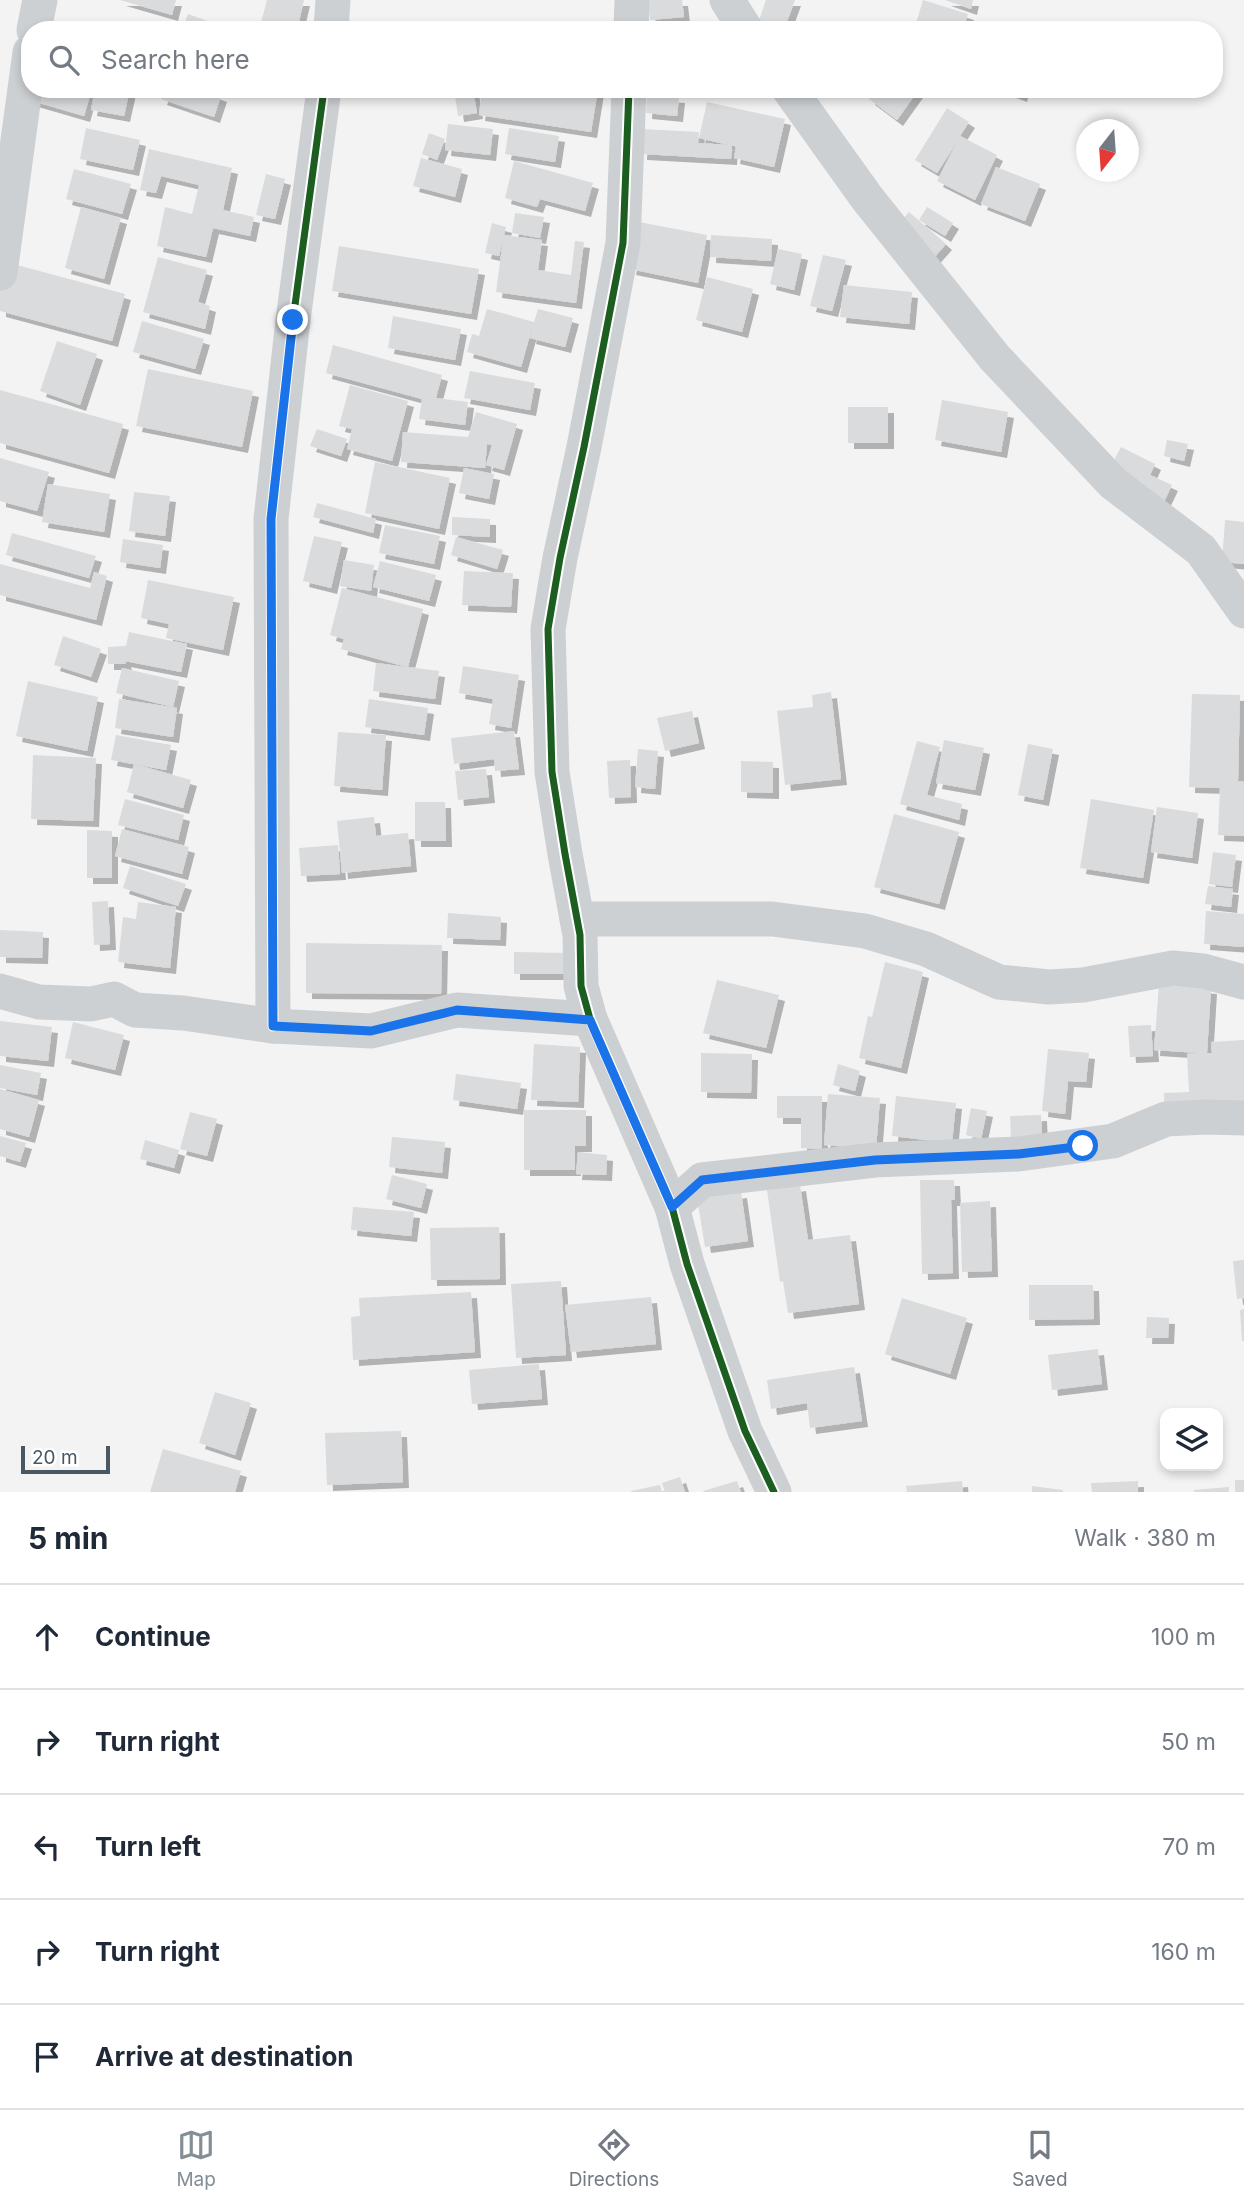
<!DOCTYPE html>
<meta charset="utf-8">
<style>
body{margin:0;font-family:Inter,sans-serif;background:#f6f6f7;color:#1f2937}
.controls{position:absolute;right:21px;bottom:21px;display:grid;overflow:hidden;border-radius:14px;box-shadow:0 4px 10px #0003}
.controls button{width:63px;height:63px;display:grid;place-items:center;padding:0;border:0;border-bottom:2px solid #e0e1e3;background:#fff;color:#1f2937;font:35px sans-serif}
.compass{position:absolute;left:1076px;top:119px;width:63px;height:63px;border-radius:50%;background:#fff;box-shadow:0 4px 10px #0003;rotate:197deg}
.scale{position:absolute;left:21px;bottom:18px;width:89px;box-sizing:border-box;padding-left:7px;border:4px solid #485762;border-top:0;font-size:19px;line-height:24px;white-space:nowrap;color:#485762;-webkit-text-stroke:5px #fff;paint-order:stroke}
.stop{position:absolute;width:21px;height:21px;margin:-16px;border:5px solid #1a73e8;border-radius:50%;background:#fff}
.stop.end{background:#1a73e8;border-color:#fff;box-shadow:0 2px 7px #0008}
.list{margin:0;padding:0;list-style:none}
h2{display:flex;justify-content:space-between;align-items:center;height:91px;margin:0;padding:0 28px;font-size:30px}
h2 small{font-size:23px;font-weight:400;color:#747a83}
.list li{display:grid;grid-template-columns:46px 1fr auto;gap:21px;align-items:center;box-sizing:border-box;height:105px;padding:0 28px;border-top:2px solid #e0e1e3}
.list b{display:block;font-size:26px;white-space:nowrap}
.list em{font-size:23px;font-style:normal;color:#747a83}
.icon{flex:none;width:38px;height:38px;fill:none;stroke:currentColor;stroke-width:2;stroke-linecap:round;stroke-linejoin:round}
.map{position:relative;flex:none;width:1244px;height:1492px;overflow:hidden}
.search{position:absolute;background:#fff;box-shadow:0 4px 10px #0003;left:21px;right:21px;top:21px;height:77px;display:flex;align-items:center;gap:18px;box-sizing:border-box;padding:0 24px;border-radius:28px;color:#747a83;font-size:26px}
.sheet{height:616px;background:#fff}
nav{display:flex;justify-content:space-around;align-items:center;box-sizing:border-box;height:98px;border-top:2px solid #e0e1e3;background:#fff;font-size:19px;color:#747a83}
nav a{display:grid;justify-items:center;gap:4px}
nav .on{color:#848e95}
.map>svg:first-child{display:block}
.building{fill:#dadbdc;filter:url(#shadow)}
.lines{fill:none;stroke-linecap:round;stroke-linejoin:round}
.minor{stroke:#cdd0d3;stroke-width:35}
.cycleway-casing{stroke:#fff;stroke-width:11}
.cycleway{stroke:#1b5e20;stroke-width:7}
.route{stroke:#1a73e8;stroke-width:9}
</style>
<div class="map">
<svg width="1244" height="1492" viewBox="0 0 1244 1492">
<defs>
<filter id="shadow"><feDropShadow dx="6" dy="6" stdDeviation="0" flood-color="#0004"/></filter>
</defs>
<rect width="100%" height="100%" fill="#f4f3f3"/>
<!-- building -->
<g class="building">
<polygon points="120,0 176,0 172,15"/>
<polygon points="267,0 304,0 297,30 259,30"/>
<polygon points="648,0 682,0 684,17 650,20"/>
<polygon points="766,0 795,0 784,30 769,30 757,26"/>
<polygon points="923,0 968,14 963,30 914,30"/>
<polygon points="945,0 973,0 971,9"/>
<polygon points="188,14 230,29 230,30 182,30"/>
<polygon points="30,89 92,89 84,116 22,98"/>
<polygon points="95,89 130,89 124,116 91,110"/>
<polygon points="165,89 201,89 221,96 214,117 161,99"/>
<polygon points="454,89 473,89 477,113 458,116"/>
<polygon points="482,89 598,89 591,132 479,115"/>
<polygon points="876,89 914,89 917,92 897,120 869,99"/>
<polygon points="1002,89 1023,89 1021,96"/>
<polygon points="647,95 679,97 677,116 646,113"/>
<polygon points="707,102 785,119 774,167 734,158 736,147 732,145 731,159 641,154 642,129 699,132 698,143 729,145 699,138"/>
<polygon points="947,108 969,122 960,136 997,155 975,200 937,181 957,142 937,173 915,160"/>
<polygon points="448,124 493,129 490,155 445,150"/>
<polygon points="86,128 140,140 133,170 80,159"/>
<polygon points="509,128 559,136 555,162 505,154"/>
<polygon points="429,133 445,139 437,160 422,154"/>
<polygon points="149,149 232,168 223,210 254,217 250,236 213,228 206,257 157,246 165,207 192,214 199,185 161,176 156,193 140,190"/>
<polygon points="421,158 462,169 455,197 413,186"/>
<polygon points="514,161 593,183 585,211 540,199 537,207 505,198"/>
<polygon points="996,167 1040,184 1025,221 981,204"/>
<polygon points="74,169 131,184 122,214 66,199"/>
<polygon points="266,174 285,179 275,219 256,215"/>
<polygon points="81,207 121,218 104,279 65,268"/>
<polygon points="927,207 953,223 945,236 919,220"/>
<polygon points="909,212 946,244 931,261 894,229"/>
<polygon points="515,213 544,217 540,238 512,233"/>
<polygon points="639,222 707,235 698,283 630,269"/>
<polygon points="492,223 506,227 504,235 542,240 538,270 571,275 575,241 584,242 576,303 496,292 503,240 499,256 485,253"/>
<polygon points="711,235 772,239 771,261 710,257"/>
<polygon points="339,246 479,269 471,314 332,291"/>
<polygon points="778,249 802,254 794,290 770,284"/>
<polygon points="823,255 846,260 832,311 810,306"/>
<polygon points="158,257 207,270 198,302 210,306 205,329 143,312"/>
<polygon points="6,262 125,294 112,341 0,311 0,283"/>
<polygon points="707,277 753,289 742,332 696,320"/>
<polygon points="844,285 912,292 909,324 840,317"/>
<polygon points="487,309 534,322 538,309 573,318 565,347 530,338 532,328 521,367 467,352 472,334 479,336"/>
<polygon points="393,316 461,329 455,360 388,348"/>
<polygon points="142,321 204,339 195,369 133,352"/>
<polygon points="57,341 97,354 80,405 40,391"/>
<polygon points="333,345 442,375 436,398 468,402 465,425 419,419 422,399 326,373"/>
<polygon points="148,369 253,391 242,447 136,426"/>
<polygon points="470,371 535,383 530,410 464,398"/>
<polygon points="350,385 408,401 392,461 347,449 352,429 339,426"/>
<polygon points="0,390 123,424 109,473 0,443"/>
<polygon points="942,400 1008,412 1001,452 935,440"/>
<rect x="848" y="407" width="40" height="36"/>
<polygon points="476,412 517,424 504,470 486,465 492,445 487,444 485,468 401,462 403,432 468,437"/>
<polygon points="317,429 347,439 341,456 310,446"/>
<polygon points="1167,440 1188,444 1184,461 1164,456"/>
<polygon points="1121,447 1155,464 1150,475 1172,485 1160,510 1103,481"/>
<polygon points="0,458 49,472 37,511 0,501"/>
<polygon points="375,462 450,478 439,529 365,513"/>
<polygon points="464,468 494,474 489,499 459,493"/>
<polygon points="48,484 110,494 104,532 42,522"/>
<polygon points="134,492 170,496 165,536 129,531"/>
<polygon points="317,503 376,519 373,533 313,517"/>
<polygon points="452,517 490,519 490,537 452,535"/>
<polygon points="1225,520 1244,522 1244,564 1222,562"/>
<polygon points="385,525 440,536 434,564 379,553"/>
<polygon points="12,533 96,556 89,578 6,555"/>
<polygon points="314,536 342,542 331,588 303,581"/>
<polygon points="456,537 503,550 497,569 451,555"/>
<polygon points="123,539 163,545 160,568 120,562"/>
<polygon points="344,560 374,565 371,591 340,586"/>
<polygon points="380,561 436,575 429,601 373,587"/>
<polygon points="0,564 90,588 94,572 107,576 96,620 0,595"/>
<polygon points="464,571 513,573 511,607 462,605"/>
<polygon points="148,580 234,597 223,650 166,638 169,624 141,618"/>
<polygon points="342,588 423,609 408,667 439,671 435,699 373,691 376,663 407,667 341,649 344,639 330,635"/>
<polygon points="129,632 187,644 181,672 125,661 126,664 108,664 108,647 126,646"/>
<polygon points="63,636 101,649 91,677 54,665"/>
<polygon points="463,666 519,675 511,728 489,724 493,699 459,693"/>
<polygon points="122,668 179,681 173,707 116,693"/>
<polygon points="28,681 98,697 87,751 16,736"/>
<polygon points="831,692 841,779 785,785 777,711 813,707 812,695"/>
<polygon points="1192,694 1240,695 1238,781 1244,782 1244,836 1218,835 1220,788 1189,787"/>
<polygon points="119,699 177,708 173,737 115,728"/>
<polygon points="369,699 428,708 424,735 365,727"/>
<polygon points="692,711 699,743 665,751 657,718"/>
<polygon points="514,731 519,769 495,771 494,759 454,764 451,738"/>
<polygon points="338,732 386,735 382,790 334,786"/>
<polygon points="116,735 171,745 166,770 111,760"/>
<polygon points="944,740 984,748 975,790 936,783"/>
<polygon points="917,741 940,747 927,795 962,804 959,820 900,804"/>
<polygon points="1028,744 1053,749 1043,800 1018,795"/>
<polygon points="638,749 658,751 655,789 635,787"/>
<polygon points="33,755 96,758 93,821 31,819"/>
<polygon points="630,760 631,797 609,798 607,761"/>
<polygon points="741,761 773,762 773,793 741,792"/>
<polygon points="134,764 191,780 183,808 127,792"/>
<polygon points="486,769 489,797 458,800 455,771"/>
<polygon points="125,799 184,815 178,840 118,825"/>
<polygon points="1091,799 1154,810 1143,878 1080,868"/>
<polygon points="415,802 445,802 446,841 415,841"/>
<polygon points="1157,807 1198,813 1192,858 1151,852"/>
<polygon points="894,814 959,832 939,904 874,887"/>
<polygon points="374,817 376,836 408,833 411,866 342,873 337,821"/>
<polygon points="122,829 189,847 182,874 115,856"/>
<polygon points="87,830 112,831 112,878 87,878"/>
<polygon points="338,845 340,874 301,876 299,848"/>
<polygon points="1213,852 1236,855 1232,887 1209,884"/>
<polygon points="130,866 186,884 178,906 123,888"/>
<polygon points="1208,886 1233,889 1231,907 1205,904"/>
<polygon points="108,901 110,944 94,945 92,902"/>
<polygon points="138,902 176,907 170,968 118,962 123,917 136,919"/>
<polygon points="1206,911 1244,914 1244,947 1204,944"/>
<polygon points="448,913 501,917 500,940 447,938"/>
<polygon points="0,930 43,932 42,958 0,957"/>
<polygon points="306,943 442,945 441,994 306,993"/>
<polygon points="514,952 568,953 567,974 514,974"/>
<polygon points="885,962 923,972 901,1068 859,1058 868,1016 872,1017"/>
<polygon points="717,980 779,995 766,1048 703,1033"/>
<polygon points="1159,984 1211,988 1207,1053 1212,1053 1211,1042 1244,1040 1244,1112 1165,1117 1164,1093 1189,1092 1187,1054 1199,1053 1154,1050"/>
<polygon points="0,1021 52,1027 48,1061 0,1056"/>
<polygon points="73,1022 124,1035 115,1070 65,1058"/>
<polygon points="1151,1025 1153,1056 1130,1057 1128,1026"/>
<polygon points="534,1044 580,1047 578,1102 531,1100"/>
<polygon points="1048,1049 1089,1053 1086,1082 1068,1081 1065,1114 1042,1111"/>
<polygon points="701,1053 752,1054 751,1093 701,1092"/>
<polygon points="838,1064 860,1071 855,1091 833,1085"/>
<polygon points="0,1065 41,1073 37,1095 0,1088"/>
<polygon points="456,1074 521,1083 517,1109 453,1100"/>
<polygon points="0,1089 39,1100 29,1137 0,1129"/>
<polygon points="828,1094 880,1098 876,1149 824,1145"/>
<polygon points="777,1096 822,1096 822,1149 801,1148 801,1118 777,1118"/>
<polygon points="896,1096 956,1103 952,1143 892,1136"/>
<polygon points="971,1108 987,1111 981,1139 966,1135"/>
<polygon points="524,1110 586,1110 586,1146 575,1146 575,1170 524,1170"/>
<polygon points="190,1112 217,1119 207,1156 180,1149"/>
<polygon points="1041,1115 1042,1138 1011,1139 1010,1116"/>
<polygon points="0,1136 26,1143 20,1162 0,1156"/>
<polygon points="392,1137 445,1142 442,1173 389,1167"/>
<polygon points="145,1140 179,1150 174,1168 140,1159"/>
<polygon points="578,1152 607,1155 606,1175 576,1174"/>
<polygon points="392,1175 427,1184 421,1208 386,1199"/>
<polygon points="920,1180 954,1180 955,1200 951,1200 953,1273 922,1274"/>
<polygon points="800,1185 808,1240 850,1235 859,1304 788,1313 783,1281 780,1282 767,1190"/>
<polygon points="741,1192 748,1241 705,1247 697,1198"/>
<polygon points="990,1201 992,1271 962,1272 960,1203"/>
<polygon points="353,1207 414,1212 411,1236 351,1230"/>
<polygon points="499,1227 500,1279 431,1280 430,1228"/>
<polygon points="1244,1260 1244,1298 1237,1299 1233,1261"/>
<polygon points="561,1281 566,1355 516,1358 511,1284"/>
<polygon points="1029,1285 1093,1285 1094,1319 1029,1320"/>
<polygon points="471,1292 475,1352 353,1360 351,1317 360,1316 359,1298"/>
<polygon points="651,1297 656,1344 571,1352 565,1305"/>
<polygon points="902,1298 967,1318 950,1374 885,1354"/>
<polygon points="1244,1309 1244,1341 1242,1341 1240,1310"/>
<polygon points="1147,1317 1169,1318 1168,1338 1146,1338"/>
<polygon points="1098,1349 1102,1384 1052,1390 1048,1355"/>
<polygon points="539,1364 542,1399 472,1404 469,1370"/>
<polygon points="854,1367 862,1421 810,1428 807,1403 771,1409 767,1380"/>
<polygon points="215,1392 251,1403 235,1455 199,1443"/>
<polygon points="401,1431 403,1482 327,1485 325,1433"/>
<polygon points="163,1449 241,1471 235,1492 150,1492"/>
<polygon points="680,1477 685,1492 665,1492 662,1483"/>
<rect x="1235" y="1480" width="9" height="12"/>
<polygon points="737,1481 741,1492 704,1492 703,1491"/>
<polygon points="962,1481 963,1492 907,1492 906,1486"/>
<polygon points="1138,1481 1138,1492 1092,1492 1091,1483"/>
<polygon points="660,1485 662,1492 631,1492 631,1491"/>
<polygon points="1032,1486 1063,1490 1063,1492 1032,1492"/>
<polygon points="1229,1487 1229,1492 1194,1492 1194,1490"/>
</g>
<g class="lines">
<!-- minor -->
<g class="minor">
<polyline points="727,0 746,30"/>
<polyline points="34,30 40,0"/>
<polyline points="331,30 333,0"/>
<polyline points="631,30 632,0"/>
<polyline points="629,89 623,243 584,447 560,558 548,629 552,772 565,854 580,935 581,986 590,1019 672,1207 687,1264 745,1431 774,1492"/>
<polyline points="789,89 867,198 995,358 1113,483 1201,550 1244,611"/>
<polyline points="0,273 30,52"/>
<polyline points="577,919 772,919 865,931 926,949 999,982 1049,987 1083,985 1173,968 1203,971 1244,982"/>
<polyline points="0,991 39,1002 91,1004 114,999 135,1010 183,1013 273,1026 371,1031 457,1010 590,1019"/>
<polyline points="273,1026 271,519 293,320 324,89"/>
<polyline points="672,1207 702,1180 875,1160 1019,1154 1113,1141 1166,1119 1206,1117 1244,1118"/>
</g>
<defs>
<g id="cycleway">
<polyline points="629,89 623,243 584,447 560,558 548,629 552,772 565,854 580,935 581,986 590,1019 672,1207 687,1264 745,1431 774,1492"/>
<polyline points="273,1026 271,519 293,320 324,89"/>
</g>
</defs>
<!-- cycleway casing -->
<use href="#cycleway" class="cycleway-casing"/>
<!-- cycleway -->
<use href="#cycleway" class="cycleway"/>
</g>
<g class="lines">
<!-- route -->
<polyline class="route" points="293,320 271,519 273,1026 371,1031 457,1010 590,1020 672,1207 702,1180 875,1160 1019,1154 1083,1146"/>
</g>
</svg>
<div class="controls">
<button><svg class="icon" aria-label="layers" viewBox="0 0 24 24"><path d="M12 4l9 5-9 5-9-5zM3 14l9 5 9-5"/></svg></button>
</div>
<svg class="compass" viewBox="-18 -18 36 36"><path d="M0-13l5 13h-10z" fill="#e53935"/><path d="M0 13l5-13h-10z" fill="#747a83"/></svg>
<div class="scale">20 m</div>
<div class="stop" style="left:1083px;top:1146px"></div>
<div class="stop end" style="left:293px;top:320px"></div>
<div class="search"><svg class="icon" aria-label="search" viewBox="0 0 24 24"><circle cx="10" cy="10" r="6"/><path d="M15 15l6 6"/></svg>Search here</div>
</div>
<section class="sheet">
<h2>5 min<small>Walk · 380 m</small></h2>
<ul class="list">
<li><svg class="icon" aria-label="ahead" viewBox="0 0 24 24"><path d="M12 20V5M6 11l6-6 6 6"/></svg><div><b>Continue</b></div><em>100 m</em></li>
<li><svg class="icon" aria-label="right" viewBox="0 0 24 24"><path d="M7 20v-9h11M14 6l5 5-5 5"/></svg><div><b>Turn right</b></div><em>50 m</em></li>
<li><svg class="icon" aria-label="left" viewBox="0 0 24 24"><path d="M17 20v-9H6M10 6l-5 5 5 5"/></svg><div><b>Turn left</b></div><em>70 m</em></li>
<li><svg class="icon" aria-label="right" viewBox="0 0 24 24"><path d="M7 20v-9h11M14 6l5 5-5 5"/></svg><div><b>Turn right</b></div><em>160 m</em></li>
<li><svg class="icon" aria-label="arrive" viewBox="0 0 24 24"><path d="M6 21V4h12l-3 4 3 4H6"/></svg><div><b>Arrive at destination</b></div></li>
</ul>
</section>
<nav>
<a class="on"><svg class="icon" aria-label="map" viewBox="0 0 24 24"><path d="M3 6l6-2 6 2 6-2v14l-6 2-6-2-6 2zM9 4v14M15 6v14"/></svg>Map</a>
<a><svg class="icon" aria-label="directions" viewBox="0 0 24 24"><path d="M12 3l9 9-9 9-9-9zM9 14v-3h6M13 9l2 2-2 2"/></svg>Directions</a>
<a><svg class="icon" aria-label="saved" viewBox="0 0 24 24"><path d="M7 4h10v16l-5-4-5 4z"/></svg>Saved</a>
</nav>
